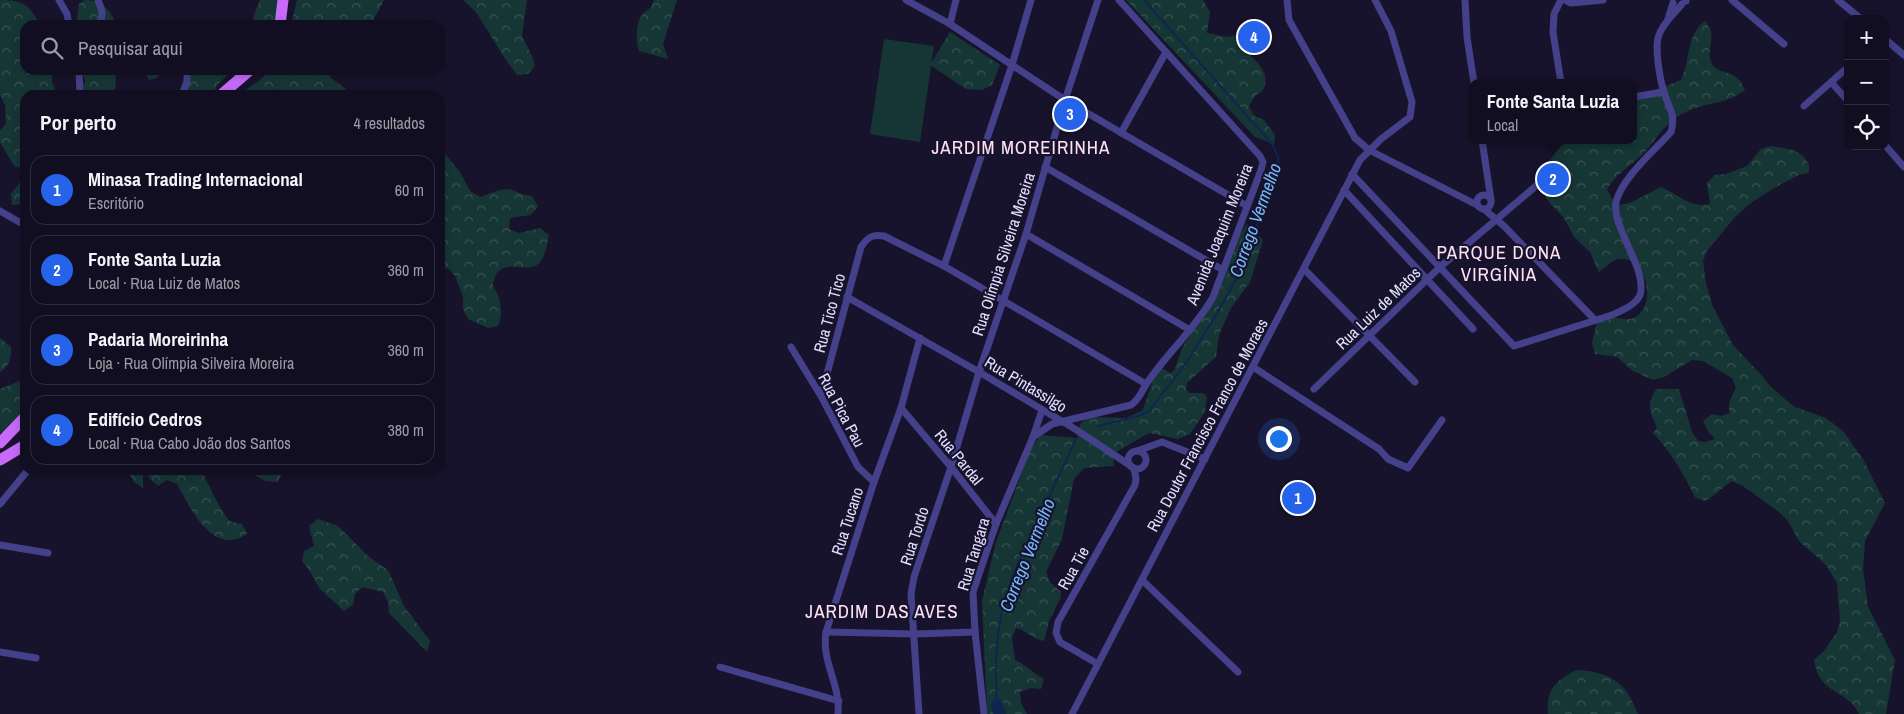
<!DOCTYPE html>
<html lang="pt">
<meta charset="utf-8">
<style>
body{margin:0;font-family:"Archivo Narrow",sans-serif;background:#1b172a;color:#f1f3f6}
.controls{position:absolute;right:15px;top:15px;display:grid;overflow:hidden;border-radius:10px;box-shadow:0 2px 8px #0003}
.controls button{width:45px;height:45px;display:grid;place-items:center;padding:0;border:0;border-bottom:1px solid #312e3f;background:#120e21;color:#f1f3f6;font:25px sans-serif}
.you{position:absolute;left:1278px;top:438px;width:18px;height:18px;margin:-12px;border:4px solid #fff;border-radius:50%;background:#1a73e8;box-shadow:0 0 0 8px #1a73e833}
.badge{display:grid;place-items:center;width:32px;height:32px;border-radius:50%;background:#2563eb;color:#fff;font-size:16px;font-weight:700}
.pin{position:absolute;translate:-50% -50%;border:2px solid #fff;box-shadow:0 1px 5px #0006}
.popup{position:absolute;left:1469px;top:79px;width:168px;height:65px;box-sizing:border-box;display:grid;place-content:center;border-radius:10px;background:#120e21;filter:drop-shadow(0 1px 4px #0005);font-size:16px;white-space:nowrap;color:#9c9ca5}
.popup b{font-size:19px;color:#f1f3f6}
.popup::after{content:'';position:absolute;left:50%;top:100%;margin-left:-10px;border:10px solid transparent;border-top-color:#120e21}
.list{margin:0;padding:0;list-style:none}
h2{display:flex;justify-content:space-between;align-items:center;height:65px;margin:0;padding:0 20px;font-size:21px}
h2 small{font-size:16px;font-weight:400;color:#9c9ca5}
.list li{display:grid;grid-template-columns:32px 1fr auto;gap:15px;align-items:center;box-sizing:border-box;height:70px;margin:0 10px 10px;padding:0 10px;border:1px solid #312e3f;border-radius:15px}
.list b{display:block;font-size:19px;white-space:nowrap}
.list p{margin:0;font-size:16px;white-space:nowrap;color:#9c9ca5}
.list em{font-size:16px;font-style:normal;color:#9c9ca5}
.icon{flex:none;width:28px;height:28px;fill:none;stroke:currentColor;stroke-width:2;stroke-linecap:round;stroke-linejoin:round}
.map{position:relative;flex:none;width:1904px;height:714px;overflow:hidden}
.search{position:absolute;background:#120e21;box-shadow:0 2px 8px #0003;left:20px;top:20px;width:425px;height:55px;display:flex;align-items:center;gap:12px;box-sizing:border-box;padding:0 18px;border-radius:15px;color:#9c9ca5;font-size:19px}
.panel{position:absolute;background:#120e21;box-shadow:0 2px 8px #0003;left:20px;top:90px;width:425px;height:385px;border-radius:15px}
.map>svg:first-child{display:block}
.forest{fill:url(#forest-crowns)}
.pitch{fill:#163635}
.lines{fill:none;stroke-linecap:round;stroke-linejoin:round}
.stream{stroke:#10254e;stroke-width:2}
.river{stroke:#10254e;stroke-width:12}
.street{stroke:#444089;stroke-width:7}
.primary{stroke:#c76afa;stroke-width:11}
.labels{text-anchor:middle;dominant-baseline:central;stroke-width:4.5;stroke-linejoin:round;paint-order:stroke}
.street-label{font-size:16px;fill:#e3dffe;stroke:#18132c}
.water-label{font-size:18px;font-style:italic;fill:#71b7fa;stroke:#18132c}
.quarter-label{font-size:19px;letter-spacing:1px;fill:#fee1f3;stroke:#18132c}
</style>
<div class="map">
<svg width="1904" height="714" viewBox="0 0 1904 714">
<defs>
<pattern id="forest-crowns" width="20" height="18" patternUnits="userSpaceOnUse" patternTransform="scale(1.25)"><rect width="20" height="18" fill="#163635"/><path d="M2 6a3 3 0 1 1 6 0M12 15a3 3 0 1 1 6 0" fill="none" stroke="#385353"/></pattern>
</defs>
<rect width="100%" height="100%" fill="#18132c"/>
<!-- forest -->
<g class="forest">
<path d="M0,0C22,0 30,5 40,25H25V70H52V82L56,92C69,95 76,92 85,82L83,70H116L115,95H25V169L14,166L0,142V131L6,123L5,105L0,95Z"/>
<path d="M85,0C102,0 110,10 117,25H76L79,4Z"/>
<polygon points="260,0 280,0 275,25 252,25 254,15"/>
<polygon points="297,0 384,0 373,21 362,21 350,25 291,25"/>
<polygon points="463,0 527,0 522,36 532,56 535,66 528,74 517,75 504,57 476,12"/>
<path d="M654,0H677L663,44L668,59L639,51C636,41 635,24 642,15C647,8 650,12 654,0Z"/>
<path d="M1126,0H1203L1210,12L1207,33L1228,37L1237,35C1242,54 1273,67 1264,88C1262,92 1258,93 1255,96C1253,99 1251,103 1249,106L1254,116L1264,120L1275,135L1274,144L1255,137Z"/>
<path d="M1705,21C1707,24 1710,28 1711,32C1713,42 1706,54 1712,64C1720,77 1735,66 1745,90C1726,105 1704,102 1684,113C1665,122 1657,139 1643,154C1630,166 1616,174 1607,189L1612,199L1621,205L1632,202L1661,187C1678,194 1691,209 1710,204L1707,183L1715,175L1726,174L1747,166L1761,149L1772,146L1793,150L1802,155L1809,164V173L1801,174L1781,184L1752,202L1735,217L1707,251L1703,261L1706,283L1712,305L1733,345L1763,377L1770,386L1786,400L1795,407L1826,418L1843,431L1863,459L1885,503L1865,541L1863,569L1868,607L1895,660L1886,714H1859C1846,687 1820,697 1814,660L1824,651L1837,632L1840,621L1837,583L1826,565L1799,541L1788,521L1779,512L1743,486L1732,481C1722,487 1715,496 1705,501L1695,497C1683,473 1671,452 1653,433L1657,428C1650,411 1646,406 1656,389H1679L1692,432L1698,441L1705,442L1715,439L1708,431L1703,421L1712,414L1722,416L1730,413C1727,403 1732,396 1736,388L1732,378L1703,361L1692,360L1664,377L1653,380L1633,371L1617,357L1595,354L1592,343L1597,322C1600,320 1604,318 1607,317C1618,316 1627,323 1637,316C1657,302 1646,254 1618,259C1611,261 1604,268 1599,272L1590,252L1574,237L1564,218L1549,202L1540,187L1541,172L1561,145L1558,140H1633V95L1661,88L1681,80C1691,59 1685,37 1705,21Z"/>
<polygon points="950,32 1000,65 992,85 982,90 966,89 930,65"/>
<polygon points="144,70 164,70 157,78 149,80"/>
<polygon points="184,70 233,70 217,85 213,95 178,95 185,76"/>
<polygon points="270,70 326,70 331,78 354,95 284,95 277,89 272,95 239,95 260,80"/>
<path d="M440,137L446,155L460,172L470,191L480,197C490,194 502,187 512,190C520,193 523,195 532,196L538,206L531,215L510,218L509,229L519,233L540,228L549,235C547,242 547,249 544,255C535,280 511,257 497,273C496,275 493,282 493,284C493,288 497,292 498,295C502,306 502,315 498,326L488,328L468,319L463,309V297L459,286L455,276L448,268L442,269L440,266Z"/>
<polygon points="25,175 25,204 12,205 11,194"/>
<path d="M1247,224L1263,240L1250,282L1231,308L1219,335L1216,357L1187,383L1186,389L1189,393H1203L1207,397L1205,412L1190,434L1178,439L1149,433L1113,454L1114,466L1084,468L1074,479L1062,539L1046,572L1050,582L1060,591L1061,597L1049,621L1044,641C1032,639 1028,631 1016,628L1012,638L1015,660C1026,665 1033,673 1044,679L1041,689L1030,688L1020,692L1021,703L1027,714H988L987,710L982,601L996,542L1032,446L1041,435L1077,438L1080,424L1089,417L1126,418L1143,410L1156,371L1160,367L1170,373L1174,371L1183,346L1213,300L1229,253Z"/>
<path d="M0,338L11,347C11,358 10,366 0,372Z"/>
<polygon points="25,374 25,423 0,433 0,389 20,381"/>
<polygon points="127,470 143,470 143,488 134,482"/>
<path d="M146,470H201C206,479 223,516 230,521C233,523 238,523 242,524L247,534C213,557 190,508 177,484L167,480L158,486L150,479Z"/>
<polygon points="248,470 283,470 278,482 265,481"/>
<polygon points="318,519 338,526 369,557 388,570 404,606 430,641 427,652 389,613 388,602 383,592 362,587 355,594 353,605 344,611 320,589 309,570 302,561 304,551 314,546 309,526"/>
<path d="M1577,670C1592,670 1611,675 1622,686C1629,693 1634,705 1638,714H1548C1546,689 1555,681 1577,670Z"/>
</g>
<!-- pitch -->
<polygon class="pitch" points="884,39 934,46 920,142 870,134"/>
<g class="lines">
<!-- stream -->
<g class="stream">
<polyline points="1098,426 1135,417 1148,412 1184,366 1215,317 1239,274 1279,166 1278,156 1272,144 1144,0"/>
<path d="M997,705C996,679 995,653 999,627C1002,610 1008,592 1013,575L1076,439"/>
</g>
<!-- river -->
<polyline class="river" points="997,705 1000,714"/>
<!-- street -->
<g class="street">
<polyline points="59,0 67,14 69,25"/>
<path d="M98,0C102,9 104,16 99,25"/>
<polyline points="906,0 950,24 1065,100 1247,206"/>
<polyline points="1287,0 1289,20 1355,138 1369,150 1477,205"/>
<polyline points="1465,0 1467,37 1474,83"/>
<polyline points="1565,0 1571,3 1603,0"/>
<polyline points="1732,0 1784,44"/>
<polyline points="1838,0 1861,19"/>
<polyline points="1686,1 1686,0"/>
<polyline points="1668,19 1673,3"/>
<polyline points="950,24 956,0"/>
<polyline points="1885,39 1904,55"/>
<polyline points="79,70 80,95"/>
<polyline points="1831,82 1848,101"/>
<polyline points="1561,83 1553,32 1554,14 1561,0"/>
<polyline points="182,95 187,82 187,70"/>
<polyline points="1633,97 1663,92"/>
<polyline points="1804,106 1848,67"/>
<polyline points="1121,133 1166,52"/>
<polyline points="1482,140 1491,200"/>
<polyline points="1885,145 1904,167"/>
<polyline points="1045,167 1223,270"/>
<path d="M1352,174L1514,346L1612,315C1621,311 1636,305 1640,295C1648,269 1611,227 1616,202C1622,178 1654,151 1671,132C1676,114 1669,109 1664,92C1660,80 1654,46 1659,35C1663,23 1675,13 1682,4"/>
<polyline points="1344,190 1473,329"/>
<circle cx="1484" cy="202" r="7"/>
<polyline points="1485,210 1504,226 1595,320"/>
<polyline points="0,211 21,223"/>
<polyline points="1026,234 1190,330"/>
<polyline points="944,266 1012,65 1031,0"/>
<polyline points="1304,269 1415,382"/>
<polyline points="847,297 979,372 1075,429 1131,466"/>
<polyline points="791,347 821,396 858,467 874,482"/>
<polyline points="1253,367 1379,449 1388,459 1408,468 1442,420"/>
<polyline points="1314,389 1440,267 1555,170"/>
<path d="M821,396L861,247C868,237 872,234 884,236L944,266L1146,384"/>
<polyline points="901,408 951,467 996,524"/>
<path d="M1033,437L1052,424L1131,405C1140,399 1141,392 1147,383C1167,353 1195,329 1213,297L1261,170L1263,162L1260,156L1119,0"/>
<polyline points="1137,451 1162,442 1205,459"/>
<circle cx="1137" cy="460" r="9"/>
<polyline points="0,504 28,470"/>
<polyline points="0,545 48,553"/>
<polyline points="1142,580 1238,672"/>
<polyline points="826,632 915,634 975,632"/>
<polyline points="0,652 36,658"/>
<polyline points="1098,664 1060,642 1056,633 1058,622 1135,485 1136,479 1134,468"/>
<polyline points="720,667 839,701"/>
<path d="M838,714C841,685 821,662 826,632L874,482L901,408L920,338"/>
<polyline points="919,714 911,594 914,577 951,467 979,372 1026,234 1065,100 1098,0"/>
<polyline points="984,714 975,632 973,592 996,524 1033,437 1042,410"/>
<polyline points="1072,714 1360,160 1381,139 1410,117 1412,102 1391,31 1375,0"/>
</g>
<!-- primary -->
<g class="primary">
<polyline points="280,25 283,0"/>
<polyline points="221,95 250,70"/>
<polyline points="0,443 25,417"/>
<polyline points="0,460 25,445"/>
</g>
</g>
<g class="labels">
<!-- street labels -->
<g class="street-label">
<text transform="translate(1219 234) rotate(-68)">Avenida Joaquim Moreira</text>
<text transform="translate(1003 254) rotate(-72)">Rua Olímpia Silveira Moreira</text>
<text transform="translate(1378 308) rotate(-44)">Rua Luiz de Matos</text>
<text transform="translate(829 313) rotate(-75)">Rua Tico Tico</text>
<text transform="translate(1026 384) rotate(31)">Rua Pintassilgo</text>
<text transform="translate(842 410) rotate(62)">Rua Pica Pau</text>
<text transform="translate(1207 425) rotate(-62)">Rua Doutor Francisco Franco de Moraes</text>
<text transform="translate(959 457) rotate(51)">Rua Pardal</text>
<text transform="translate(847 521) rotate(-72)">Rua Tucano</text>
<text transform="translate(914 536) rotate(-72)">Rua Tordo</text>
<text transform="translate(973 554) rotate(-73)">Rua Tangara</text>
<text transform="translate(1073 568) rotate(-61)">Rua Tie</text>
</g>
<!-- water labels -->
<g class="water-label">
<text transform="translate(1255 220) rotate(-70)">Corrego Vermelho</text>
<text transform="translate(1027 555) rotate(-68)">Corrego Vermelho</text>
</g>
<!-- quarter labels -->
<g class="quarter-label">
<text x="1021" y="147">JARDIM MOREIRINHA</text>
<text x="1499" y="252">PARQUE DONA<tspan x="1499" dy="22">VIRGÍNIA</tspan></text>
<text x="882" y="611">JARDIM DAS AVES</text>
</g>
</g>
</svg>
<div class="controls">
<button>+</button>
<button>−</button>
<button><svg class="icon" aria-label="locate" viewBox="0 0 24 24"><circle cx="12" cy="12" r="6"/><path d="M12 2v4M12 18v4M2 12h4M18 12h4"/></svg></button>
</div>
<div class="you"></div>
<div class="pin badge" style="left:1298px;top:498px">1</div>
<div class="pin badge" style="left:1553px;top:179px">2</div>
<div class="popup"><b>Fonte Santa Luzia</b>Local</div>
<div class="pin badge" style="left:1070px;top:114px">3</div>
<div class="pin badge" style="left:1254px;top:37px">4</div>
<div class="search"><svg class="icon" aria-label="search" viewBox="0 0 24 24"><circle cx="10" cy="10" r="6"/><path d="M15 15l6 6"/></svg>Pesquisar aqui</div>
<section class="panel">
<h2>Por perto<small>4 resultados</small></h2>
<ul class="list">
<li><span class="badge">1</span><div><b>Minasa Trading Internacional</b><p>Escritório</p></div><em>60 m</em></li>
<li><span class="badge">2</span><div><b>Fonte Santa Luzia</b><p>Local · Rua Luiz de Matos</p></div><em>360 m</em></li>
<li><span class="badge">3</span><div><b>Padaria Moreirinha</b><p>Loja · Rua Olímpia Silveira Moreira</p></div><em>360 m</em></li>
<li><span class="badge">4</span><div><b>Edifício Cedros</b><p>Local · Rua Cabo João dos Santos</p></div><em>380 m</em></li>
</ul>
</section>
</div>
